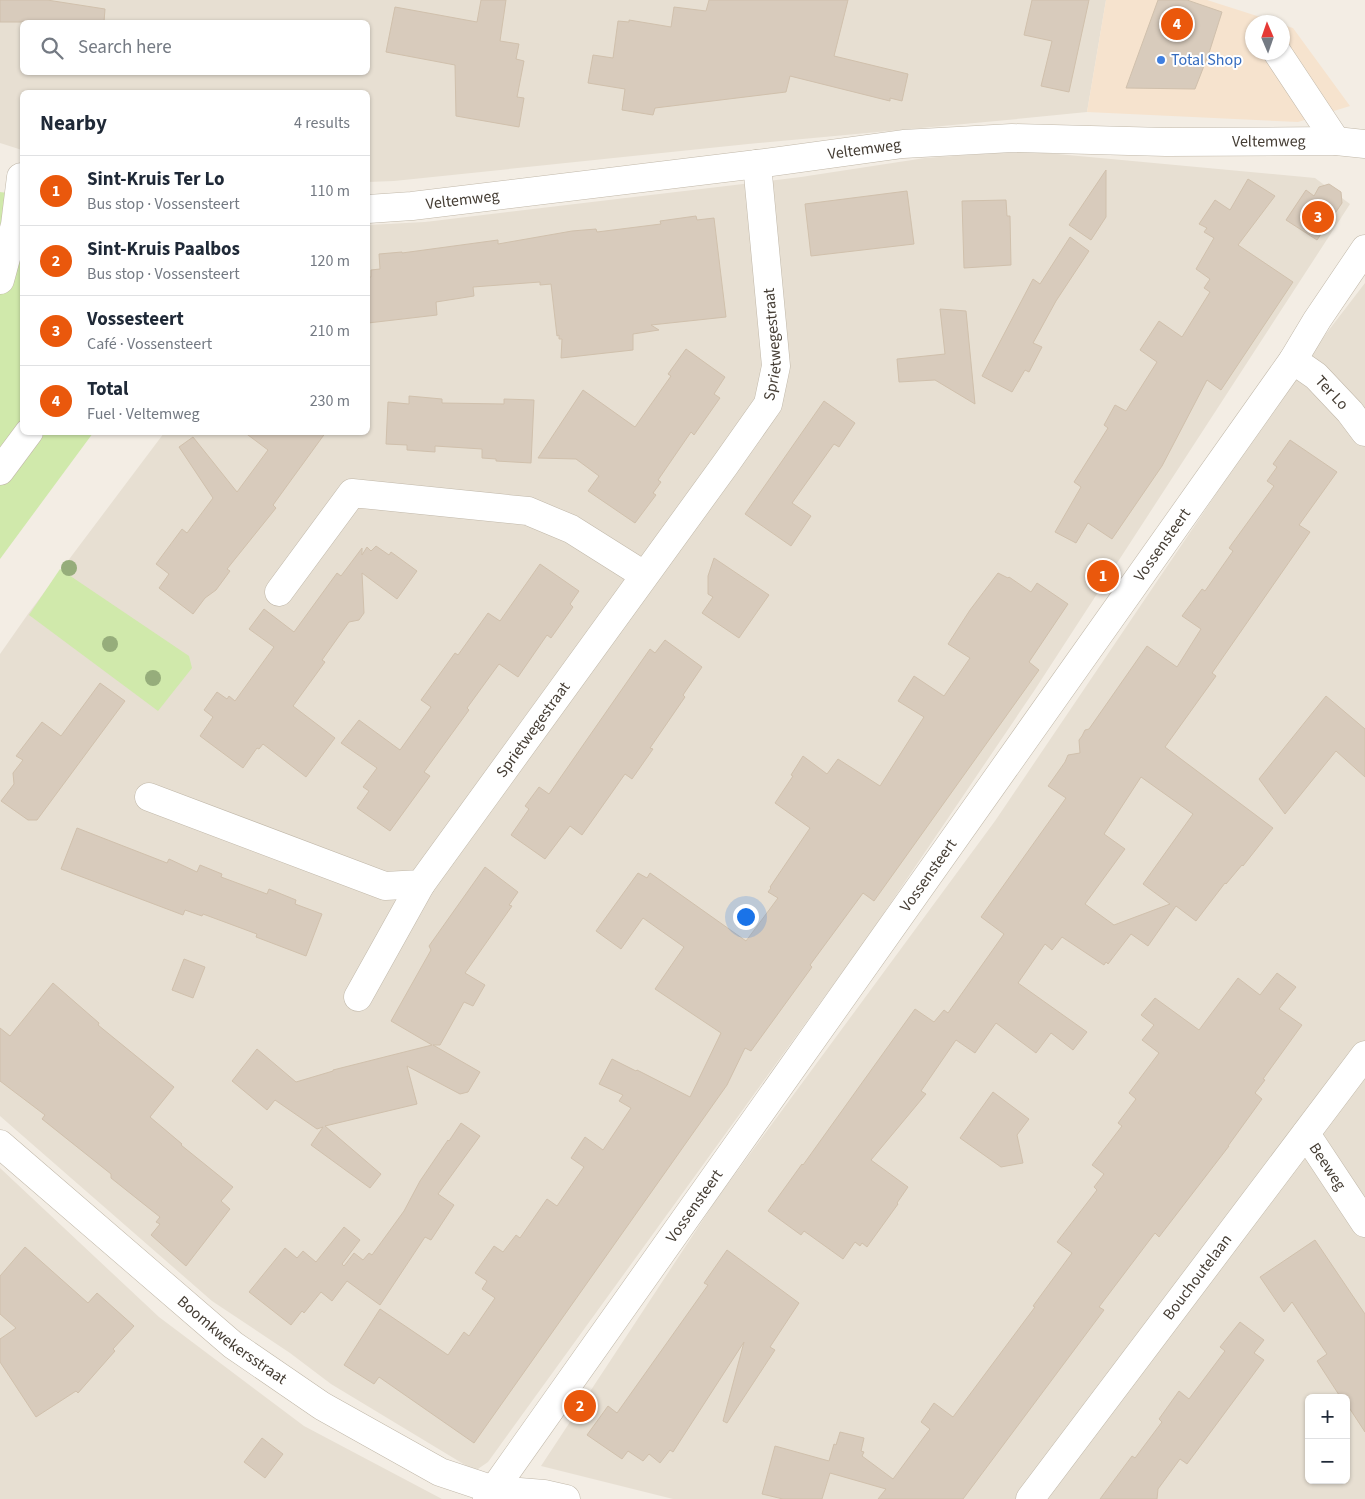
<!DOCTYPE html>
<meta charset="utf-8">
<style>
body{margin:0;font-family:"Source Sans 3",sans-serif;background:#f6f6f7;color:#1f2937}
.controls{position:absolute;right:15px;bottom:15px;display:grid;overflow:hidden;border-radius:8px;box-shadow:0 1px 4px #0004}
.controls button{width:45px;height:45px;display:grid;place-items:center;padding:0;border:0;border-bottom:1px solid #e0e1e3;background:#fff;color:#1f2937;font:25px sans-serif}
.compass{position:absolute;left:1245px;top:15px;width:45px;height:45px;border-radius:50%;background:#fff;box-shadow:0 1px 4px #0004;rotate:358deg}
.you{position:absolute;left:745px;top:916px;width:18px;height:18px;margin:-12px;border:4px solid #fff;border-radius:50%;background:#1a73e8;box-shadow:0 0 0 8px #1a73e833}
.badge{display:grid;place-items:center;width:32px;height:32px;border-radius:50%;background:#ea580c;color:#fff;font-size:16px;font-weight:700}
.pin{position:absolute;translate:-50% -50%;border:2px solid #fff;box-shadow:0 1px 5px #0006}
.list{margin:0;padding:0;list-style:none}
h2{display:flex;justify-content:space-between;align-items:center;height:65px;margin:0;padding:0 20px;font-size:21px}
h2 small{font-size:16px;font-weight:400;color:#747a83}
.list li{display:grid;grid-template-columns:32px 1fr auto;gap:15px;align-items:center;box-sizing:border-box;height:70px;padding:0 20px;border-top:1px solid #e0e1e3}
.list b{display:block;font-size:19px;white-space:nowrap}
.list p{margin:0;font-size:16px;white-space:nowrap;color:#747a83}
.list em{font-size:16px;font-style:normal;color:#747a83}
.icon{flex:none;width:28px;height:28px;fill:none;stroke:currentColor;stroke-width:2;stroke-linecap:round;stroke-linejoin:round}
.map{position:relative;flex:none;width:1365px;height:1499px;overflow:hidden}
.search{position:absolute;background:#fff;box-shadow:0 1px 4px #0004;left:20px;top:20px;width:350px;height:55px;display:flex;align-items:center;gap:12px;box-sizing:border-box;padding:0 18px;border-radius:8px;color:#747a83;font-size:19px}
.panel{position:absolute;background:#fff;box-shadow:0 1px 4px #0004;left:20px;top:90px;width:350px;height:345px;border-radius:8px}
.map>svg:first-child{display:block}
.residential{fill:#e7dfd2;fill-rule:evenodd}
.commercial{fill:#f6e3ce}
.green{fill:#d0e9ab}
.building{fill:#d8cbbc;stroke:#d0c0ac;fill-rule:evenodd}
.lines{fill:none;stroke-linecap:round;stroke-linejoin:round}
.minor-casing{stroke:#c1b8a9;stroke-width:29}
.minor{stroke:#fff;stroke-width:28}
.tree{fill:#96ad7b}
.shop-dot{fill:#3f7fe0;stroke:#fff;stroke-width:2}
.labels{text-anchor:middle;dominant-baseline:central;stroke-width:4;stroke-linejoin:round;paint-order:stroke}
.shop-label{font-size:16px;fill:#366cbe;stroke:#fff;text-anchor:start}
.street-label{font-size:16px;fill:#453d34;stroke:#fff}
</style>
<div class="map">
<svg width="1365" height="1499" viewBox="0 0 1365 1499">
<rect width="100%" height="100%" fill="#f3ede4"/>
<!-- residential -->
<g class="residential">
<path d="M0,0H1106L1087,112L1007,120L748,144L394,181L368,182V92H22V150L0,143ZM22,22H368V72H22Z"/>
<polygon points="1025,151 1315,178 1350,204 1034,691 867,938 488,1462 475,1471 331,1384 290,1353 212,1301 0,1116 0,654 28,614 164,433 368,432 368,225 425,222 801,177 925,158"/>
<path d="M1365,283V1499H673L541,1466L716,1200L995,821L1312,352ZM1309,1398H1346V1480H1309Z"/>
<polygon points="0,1168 159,1317 304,1426 442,1499 0,1499"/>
</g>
<!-- commercial -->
<polygon class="commercial" points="1106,0 1207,0 1276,22 1252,22 1252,52 1282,52 1283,25 1293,28 1350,106 1298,122 1087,112"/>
<!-- green -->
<g class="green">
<polygon points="0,192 22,195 22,432 93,433 0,559"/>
<polygon points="60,569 189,656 192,668 158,711 29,615"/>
</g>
<!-- building -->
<g class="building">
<polygon points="0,0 47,0 105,9 104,22 0,22"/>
<polygon points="481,0 506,0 500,41 519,44 516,59 524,61 517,97 524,98 519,127 456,116 455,65 386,52 395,7 477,22"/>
<polygon points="709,0 848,0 834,56 908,74 902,101 890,98 890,101 790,76 786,92 655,108 653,115 622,110 625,89 588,83 593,55 613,58 618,21 629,22 629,20 671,27 674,7 706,11"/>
<polygon points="1032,0 1089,0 1069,92 1041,86 1052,41 1024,35"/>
<polygon points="1158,0 1187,0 1222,12 1209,53 1195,89 1126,88"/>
<polygon points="1106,170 1106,217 1091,240 1069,225"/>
<polygon points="1248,179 1275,196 1238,245 1293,282 1221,390 1207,380 1162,466 1112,539 1088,523 1076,543 1055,532 1081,487 1074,482 1108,428 1104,425 1115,405 1126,411 1157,362 1140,350 1159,321 1182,337 1210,292 1204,288 1210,279 1196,269 1214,238 1204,232 1207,228 1199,224 1215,200 1230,210"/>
<polygon points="1329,184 1341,192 1342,203 1317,240 1286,220 1306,190 1314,196 1319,187"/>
<polygon points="907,191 914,244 811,256 805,204"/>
<polygon points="1006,200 1007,216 1010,216 1011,265 964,268 962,201"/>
<polygon points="696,216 697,220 714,218 726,317 651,325 659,330 633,334 633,350 561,358 562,339 559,339 559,335 557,336 551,284 540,285 540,282 473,287 474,296 436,302 437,315 368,323 368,277 371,277 371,270 380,269 379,254 402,252 402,253 498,240 498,244 572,231 596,229 597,232 661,224 660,221"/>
<polygon points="1070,237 1089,251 1056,301 1033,343 1042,347 1029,372 1025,370 1012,392 982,376 1033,279 1040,284"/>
<polygon points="940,309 966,311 975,404 935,380 899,382 897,359 945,354"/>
<polygon points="686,349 725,377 714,394 720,398 694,435 691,432 658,480 661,482 653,493 656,495 635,523 588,491 599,476 576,459 538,458 583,390 635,427 671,376 668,374"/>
<polygon points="409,396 442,399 442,403 504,404 504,399 534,400 531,463 496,461 496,459 482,458 482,449 435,446 435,452 407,450 407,445 386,444 388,402 409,404"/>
<polygon points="824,401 855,423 839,447 834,444 792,503 811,516 791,546 745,514"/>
<polygon points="244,432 326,432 273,505 276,508 227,569 230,571 216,590 205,598 193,614 159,588 169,574 156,564 182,529 187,533 213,498 179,447 193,437 237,492 268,450"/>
<path d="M1290,440L1337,472L1299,525L1310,532L1212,673L1216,676L1165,747L1273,828L1243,866L1242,865L1226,884L1225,883L1196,921L1176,906L1148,946L1131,934L1108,964L1106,962L1104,965L1062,937L1052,950L1045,944L1018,983L1087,1032L1073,1050L1051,1033L1036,1053L996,1023L975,1053L956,1040L921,1091L926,1094L871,1160L908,1187L897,1203L898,1204L867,1247L862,1243L860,1246L855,1242L843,1259L804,1231L801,1235L768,1211L802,1164L803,1165L915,1009L934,1022L944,1010L948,1013L1004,934L981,917L1066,798L1048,786L1065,762L1068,755L1080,753L1079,740L1082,736L1085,730L1089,729L1147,646L1177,667L1201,629L1182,616L1202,589L1205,591L1233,551L1229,548L1274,486L1267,481L1277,467L1273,464ZM1141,777L1193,814L1143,884L1170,904L1114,925L1085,904L1125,849L1104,834Z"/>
<polygon points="376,546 389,555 391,552 417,571 397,599 362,573 364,613 359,620 349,622 322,660 325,662 293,706 335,738 306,777 263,744 259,749 257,748 243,768 200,736 213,717 204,710 217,692 227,699 229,696 235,701 274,647 249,629 264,609 294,632 337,573 341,576 362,548 362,555 367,547 371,551"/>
<polygon points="714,558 769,595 739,638 702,613 713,597 708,594 708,576"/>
<polygon points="540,564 579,591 570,604 573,607 551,638 547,635 518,677 499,664 467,708 469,710 424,772 430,776 390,831 357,808 369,791 363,787 377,768 341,743 359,720 400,750 431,707 421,700 455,653 458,655 488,613 500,621"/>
<polygon points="998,573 1008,578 1009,577 1031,592 1037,583 1068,604 1029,662 1039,670 874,901 863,893 810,965 812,967 751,1051 745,1048 727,1085 474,1443 379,1377 374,1384 344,1365 380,1309 448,1355 464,1332 469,1336 495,1298 482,1289 487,1281 475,1273 494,1246 503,1252 516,1235 520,1238 547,1199 557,1206 584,1167 571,1158 585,1137 603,1150 631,1108 619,1101 623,1095 599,1084 612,1059 636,1071 637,1070 690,1097 721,1033 655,989 684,947 643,918 621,949 596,931 638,873 647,878 650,873 746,941 778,898 768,892 771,888 770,887 810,828 775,803 793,776 791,775 803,756 827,774 838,759 880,786 924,717 898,701 914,676 944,696 970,658 948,644 970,610"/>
<polygon points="665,640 702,667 683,695 685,697 650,748 653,749 632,779 625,774 582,835 570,826 545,859 511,835 529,809 525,806 539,787 549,794 650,649 655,653"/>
<polygon points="100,683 125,701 37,820 28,820 1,801 14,784 13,773 23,760 16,756 42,722 61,736"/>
<polygon points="1326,696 1365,729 1365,777 1336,751 1285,814 1259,779"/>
<polygon points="77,828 167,863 169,859 197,872 200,865 222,874 221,877 267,894 269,889 296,900 295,904 322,914 306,956 256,937 257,934 203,914 202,916 185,910 183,915 61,869"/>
<polygon points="485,867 518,892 509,905 512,906 465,973 485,985 473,1006 464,1002 440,1045 433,1045 480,1072 468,1092 460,1094 407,1066 417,1104 325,1126 381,1174 370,1188 311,1145 323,1127 317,1129 275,1100 267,1110 232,1081 257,1049 296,1082 333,1071 333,1070 432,1045 391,1021 431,950 429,946"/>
<polygon points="184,959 205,967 193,998 172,990"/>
<polygon points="1277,973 1296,987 1279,1009 1302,1025 1263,1079 1265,1080 1255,1093 1262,1099 1228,1146 1229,1146 1159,1237 1155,1233 1099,1307 1104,1310 963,1499 878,1499 886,1489 830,1473 822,1499 783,1499 762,1494 775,1446 829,1461 834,1444 836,1445 840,1432 864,1438 861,1451 864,1452 862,1456 893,1479 930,1429 921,1422 934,1403 953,1417 1035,1307 1033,1306 1072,1253 1057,1242 1097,1190 1094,1187 1104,1174 1092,1165 1122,1126 1118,1123 1136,1099 1129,1093 1159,1053 1142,1040 1154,1025 1141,1015 1155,998 1199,1030 1238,978 1260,995"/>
<polygon points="53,983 99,1023 98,1025 174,1087 150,1117 182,1144 181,1145 233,1187 221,1201 230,1209 186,1266 151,1235 160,1224 156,1222 160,1217 111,1178 111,1174 42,1119 45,1115 0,1081 0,1028 10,1036"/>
<polygon points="993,1092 1029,1119 1017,1135 1023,1163 1001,1167 960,1138"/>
<polygon points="461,1123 480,1136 438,1194 454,1205 431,1240 425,1237 380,1305 347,1281 332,1301 321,1292 304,1313 302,1311 291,1325 249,1292 285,1248 297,1258 303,1251 316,1262 344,1227 360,1240 342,1264 344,1266 354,1253 363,1260 369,1253 372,1255 404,1211 420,1181 448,1140 449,1141"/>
<polygon points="1315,1240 1365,1314 1365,1432 1346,1403 1346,1398 1341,1398 1317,1361 1327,1354 1292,1302 1284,1312 1260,1277"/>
<polygon points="25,1247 88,1303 97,1293 134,1326 113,1349 115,1351 78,1393 76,1391 36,1417 0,1362 0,1339 16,1328 0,1314 0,1276"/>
<polygon points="727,1250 799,1303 770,1347 775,1350 727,1423 723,1421 744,1342 673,1452 670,1450 660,1463 649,1454 643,1461 628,1451 622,1459 587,1435 608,1406 617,1413 708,1285 704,1283"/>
<polygon points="1240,1322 1264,1340 1254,1353 1264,1360 1187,1464 1180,1459 1158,1489 1157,1499 1100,1499 1132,1456 1135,1458 1162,1422 1159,1419 1179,1391 1189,1399 1225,1351 1220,1347"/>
<polygon points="262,1438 283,1454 265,1478 244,1462"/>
</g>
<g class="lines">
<defs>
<g id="minor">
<polyline points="1277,52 1336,141"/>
<path id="s1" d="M368,209L412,206L757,164L903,144L1012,138L1166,142L1336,141L1365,144"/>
<polyline points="0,280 15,225 21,177"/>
<path id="s2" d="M1293,360L1316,376L1350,412L1365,432"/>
<polyline points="0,471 29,432"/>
<polyline points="279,592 352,493 528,511 571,529 644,575"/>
<path id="s3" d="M149,797L385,886L421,884L725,465L768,404L776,366L757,164"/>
<polyline points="358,997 421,884"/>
<path id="s4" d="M1306,1134L1365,1223"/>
<path id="s5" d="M0,1144L233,1345L322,1406L440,1472L494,1490L544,1494L566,1499"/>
<path id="s6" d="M487,1499L1293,360L1317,320L1365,249"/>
<path id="s7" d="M1030,1499L1365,1055"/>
</g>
</defs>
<!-- minor casing -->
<use href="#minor" class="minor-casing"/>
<!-- minor -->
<use href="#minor" class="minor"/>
</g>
<!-- trees -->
<g class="tree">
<circle cx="69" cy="568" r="8"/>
<circle cx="110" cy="644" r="8"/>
<circle cx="153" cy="678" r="8"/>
</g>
<!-- markers -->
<circle class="shop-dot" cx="1161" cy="60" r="5"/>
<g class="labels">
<!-- shop labels -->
<g class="shop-label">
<text x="1171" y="60">Total Shop</text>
</g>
<!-- street labels -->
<g class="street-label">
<text stroke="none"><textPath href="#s1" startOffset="905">Veltemweg</textPath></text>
<text stroke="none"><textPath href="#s1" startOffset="500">Veltemweg</textPath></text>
<text stroke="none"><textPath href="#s1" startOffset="95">Veltemweg</textPath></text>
<text stroke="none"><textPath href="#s3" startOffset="941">Sprietwegestraat</textPath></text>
<text stroke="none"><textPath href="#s2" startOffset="51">Ter Lo</textPath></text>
<text stroke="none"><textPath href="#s6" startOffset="1169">Vossensteert</textPath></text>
<text stroke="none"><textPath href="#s3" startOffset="479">Sprietwegestraat</textPath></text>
<text stroke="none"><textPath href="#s6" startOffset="764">Vossensteert</textPath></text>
<text stroke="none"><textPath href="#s4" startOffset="39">Beeweg</textPath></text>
<text stroke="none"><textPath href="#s6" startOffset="359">Vossensteert</textPath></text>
<text stroke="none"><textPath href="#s7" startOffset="278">Bouchoutelaan</textPath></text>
<text stroke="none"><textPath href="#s5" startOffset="304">Boomkwekersstraat</textPath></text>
</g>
</g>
</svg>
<div class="controls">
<button>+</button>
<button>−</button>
</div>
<svg class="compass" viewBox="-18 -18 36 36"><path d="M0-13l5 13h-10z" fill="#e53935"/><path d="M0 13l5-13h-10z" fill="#747a83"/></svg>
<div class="you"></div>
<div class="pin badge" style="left:1103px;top:576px">1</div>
<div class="pin badge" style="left:580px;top:1406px">2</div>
<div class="pin badge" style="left:1318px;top:217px">3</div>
<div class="pin badge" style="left:1177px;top:24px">4</div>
<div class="search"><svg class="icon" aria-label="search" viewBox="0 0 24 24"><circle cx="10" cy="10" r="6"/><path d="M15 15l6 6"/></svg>Search here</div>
<section class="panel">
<h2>Nearby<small>4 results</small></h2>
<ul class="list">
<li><span class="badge">1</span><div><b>Sint-Kruis Ter Lo</b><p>Bus stop · Vossensteert</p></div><em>110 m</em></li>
<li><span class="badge">2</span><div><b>Sint-Kruis Paalbos</b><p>Bus stop · Vossensteert</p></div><em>120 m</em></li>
<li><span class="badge">3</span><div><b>Vossesteert</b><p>Café · Vossensteert</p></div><em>210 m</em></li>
<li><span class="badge">4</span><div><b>Total</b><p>Fuel · Veltemweg</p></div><em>230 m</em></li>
</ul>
</section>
</div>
